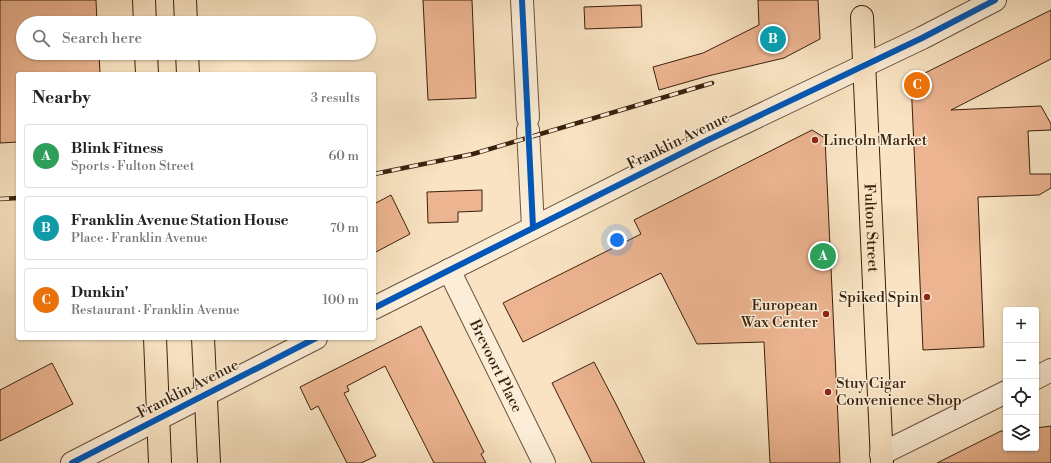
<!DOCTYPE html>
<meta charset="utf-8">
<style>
body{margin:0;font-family:"Libre Bodoni",serif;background:#f2f2f2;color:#222}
.controls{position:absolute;right:12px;bottom:12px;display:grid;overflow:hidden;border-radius:4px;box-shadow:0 1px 3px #0004}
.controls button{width:36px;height:36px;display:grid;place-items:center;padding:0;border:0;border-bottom:1px solid #e0e0e0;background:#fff;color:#222;font:20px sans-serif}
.you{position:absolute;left:617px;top:240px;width:14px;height:14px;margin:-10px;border:3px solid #fff;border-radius:50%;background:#1a73e8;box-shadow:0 0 0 6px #1a73e833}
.badge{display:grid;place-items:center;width:26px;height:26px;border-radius:50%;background:#1a73e8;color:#fff;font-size:13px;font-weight:700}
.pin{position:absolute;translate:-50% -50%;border:2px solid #fff;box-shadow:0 1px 4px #0006}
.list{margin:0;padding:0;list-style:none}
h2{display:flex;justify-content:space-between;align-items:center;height:52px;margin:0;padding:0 16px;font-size:17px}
h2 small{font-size:13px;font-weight:400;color:#767676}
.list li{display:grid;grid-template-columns:26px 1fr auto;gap:12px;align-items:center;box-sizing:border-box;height:64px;margin:0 8px 8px;padding:0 8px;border:1px solid #e0e0e0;border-radius:4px}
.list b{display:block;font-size:15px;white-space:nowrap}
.list p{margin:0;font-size:13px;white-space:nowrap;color:#767676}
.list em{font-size:13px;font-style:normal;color:#767676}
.icon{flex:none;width:22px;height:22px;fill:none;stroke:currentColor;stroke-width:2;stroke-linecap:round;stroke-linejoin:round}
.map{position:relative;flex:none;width:1051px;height:463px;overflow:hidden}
.search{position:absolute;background:#fff;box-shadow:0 1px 3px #0004;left:16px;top:16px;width:360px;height:44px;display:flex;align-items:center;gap:10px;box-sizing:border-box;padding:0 14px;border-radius:22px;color:#767676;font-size:15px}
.panel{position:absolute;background:#fff;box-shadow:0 1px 3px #0004;left:16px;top:72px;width:360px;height:268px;border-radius:4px}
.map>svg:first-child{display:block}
.building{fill:#ecb490;stroke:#39210d}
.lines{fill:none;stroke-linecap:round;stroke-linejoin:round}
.minor-casing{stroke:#69523a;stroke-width:24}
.major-casing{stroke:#39210d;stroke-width:24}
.minor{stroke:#fbedd7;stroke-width:22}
.major{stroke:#f9e3c2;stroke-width:22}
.rail-casing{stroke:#39210d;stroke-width:4.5}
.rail{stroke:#fbedd7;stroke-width:3;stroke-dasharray:9;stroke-linecap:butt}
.cycleway-casing{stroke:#fbedd7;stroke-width:8}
.cycleway{stroke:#0057b8;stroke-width:6}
.poi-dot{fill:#8f2418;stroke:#fbedd7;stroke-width:1.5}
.labels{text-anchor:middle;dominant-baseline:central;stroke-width:3;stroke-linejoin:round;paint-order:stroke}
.poi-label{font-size:15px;fill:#39210d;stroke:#fbedd7;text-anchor:start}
.street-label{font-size:15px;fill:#39210d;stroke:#fbedd7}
</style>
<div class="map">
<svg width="1051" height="463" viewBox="0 0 1051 463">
<rect width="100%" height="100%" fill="#f9e3c2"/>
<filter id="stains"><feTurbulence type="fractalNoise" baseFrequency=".005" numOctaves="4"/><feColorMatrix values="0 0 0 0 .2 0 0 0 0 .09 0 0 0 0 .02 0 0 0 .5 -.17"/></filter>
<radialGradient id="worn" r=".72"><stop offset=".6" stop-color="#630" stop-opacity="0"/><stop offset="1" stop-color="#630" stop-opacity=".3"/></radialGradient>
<!-- building -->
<g class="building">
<polygon points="0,0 96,0 97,23 23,23 23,53 99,53 100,74 18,74 18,142 0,143"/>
<polygon points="423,0 472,0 476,98 428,100"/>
<polygon points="758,0 818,0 820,39 784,58 708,76 659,90 653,67 703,53 759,25"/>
<polygon points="641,5 642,27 585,29 584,7"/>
<polygon points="1051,10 1051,59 951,110 1041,106 1051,124 1051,130 1028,131 1030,174 1051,174 1051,188 1039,195 978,197 984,347 923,350 911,80"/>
<polygon points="812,130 825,138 840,463 770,463 764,342 697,344 661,273 523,342 503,303 641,234 634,220"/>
<polygon points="482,190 482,211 458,212 458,222 428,223 427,192"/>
<polygon points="391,195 410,234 374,253 374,204"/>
<polygon points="421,326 484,452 481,454 486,463 434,463 385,366 347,386 349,391 344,393 376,456 361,463 347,463 318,406 311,410 300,387"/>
<polygon points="594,362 616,404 645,463 592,463 552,383"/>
<polygon points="52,363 73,404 0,441 0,390"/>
<polygon points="1051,426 1051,463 937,463 1001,431 1006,431 1006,448 1036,448 1036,428"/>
</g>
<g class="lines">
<defs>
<g id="minor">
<polyline points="522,0 528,118"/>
<polyline points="528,130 533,227"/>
<path id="s1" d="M449,270L544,463"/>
<polyline points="374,308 706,141 922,38 995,0"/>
<polyline points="1036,378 1051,370"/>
<polyline points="881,454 1006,392"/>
<polyline points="72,463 316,338"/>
</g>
<g id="major">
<polyline points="144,0 145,23"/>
<polyline points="185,0 186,23"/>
<path id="s2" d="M862,17L882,463"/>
<polyline points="146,53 147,74"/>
<polyline points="187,53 188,74"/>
<polyline points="155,338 160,463"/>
<polyline points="203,338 209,463"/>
</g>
</defs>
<!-- minor casing -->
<use href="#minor" class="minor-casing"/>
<!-- major casing -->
<use href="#major" class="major-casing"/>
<!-- minor -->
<use href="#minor" class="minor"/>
<!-- major -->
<use href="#major" class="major"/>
<defs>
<g id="rail">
<polyline points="374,174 473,154 712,83"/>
<polyline points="0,199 18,198"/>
</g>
</defs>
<!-- rail casing -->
<use href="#rail" class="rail-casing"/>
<!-- rail -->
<use href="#rail" class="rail"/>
<defs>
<g id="cycleway">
<polyline points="522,0 533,227"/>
<polyline points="374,308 706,141 922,38 995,0"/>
<polyline points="72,463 316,338"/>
</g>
</defs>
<!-- cycleway casing -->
<use href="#cycleway" class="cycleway-casing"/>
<!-- cycleway -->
<use href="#cycleway" class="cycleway"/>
</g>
<!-- markers -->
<g class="poi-dot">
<circle cx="815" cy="140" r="4"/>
<circle cx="927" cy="297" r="4"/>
<circle cx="826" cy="314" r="4"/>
<circle cx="828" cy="392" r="4"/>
</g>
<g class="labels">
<!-- poi labels -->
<g class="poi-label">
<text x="823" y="140">Lincoln Market</text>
<text x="919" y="297" text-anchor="end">Spiked Spin</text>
<text x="818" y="305" text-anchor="end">European<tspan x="818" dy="17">Wax Center</tspan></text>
<text x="836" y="383">Stuy Cigar<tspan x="836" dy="17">Convenience Shop</tspan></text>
</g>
<!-- street labels -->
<g class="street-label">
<text transform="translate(678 141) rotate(-26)">Franklin Avenue</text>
<text stroke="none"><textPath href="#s2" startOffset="211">Fulton Street</textPath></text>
<text stroke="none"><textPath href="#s1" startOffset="107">Brevoort Place</textPath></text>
<text transform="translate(188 389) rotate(-27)">Franklin Avenue</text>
</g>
</g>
<rect width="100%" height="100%" filter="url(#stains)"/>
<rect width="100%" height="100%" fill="url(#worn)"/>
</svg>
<div class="controls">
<button>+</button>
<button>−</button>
<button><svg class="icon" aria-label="locate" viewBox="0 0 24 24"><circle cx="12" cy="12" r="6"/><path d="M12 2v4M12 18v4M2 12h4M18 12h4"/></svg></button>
<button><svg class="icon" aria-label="layers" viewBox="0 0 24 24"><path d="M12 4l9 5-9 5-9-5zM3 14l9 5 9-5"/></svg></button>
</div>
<div class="you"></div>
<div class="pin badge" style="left:823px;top:256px;background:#2e9e5b">A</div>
<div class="pin badge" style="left:773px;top:39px;background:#0f9aa8">B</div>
<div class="pin badge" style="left:917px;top:85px;background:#e8710a">C</div>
<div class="search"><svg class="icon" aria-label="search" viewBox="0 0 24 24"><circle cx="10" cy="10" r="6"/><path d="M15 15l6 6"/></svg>Search here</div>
<section class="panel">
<h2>Nearby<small>3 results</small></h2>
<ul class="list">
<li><span class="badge" style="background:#2e9e5b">A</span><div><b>Blink Fitness</b><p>Sports · Fulton Street</p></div><em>60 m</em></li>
<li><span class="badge" style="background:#0f9aa8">B</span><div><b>Franklin Avenue Station House</b><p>Place · Franklin Avenue</p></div><em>70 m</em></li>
<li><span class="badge" style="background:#e8710a">C</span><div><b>Dunkin'</b><p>Restaurant · Franklin Avenue</p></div><em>100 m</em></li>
</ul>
</section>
</div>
